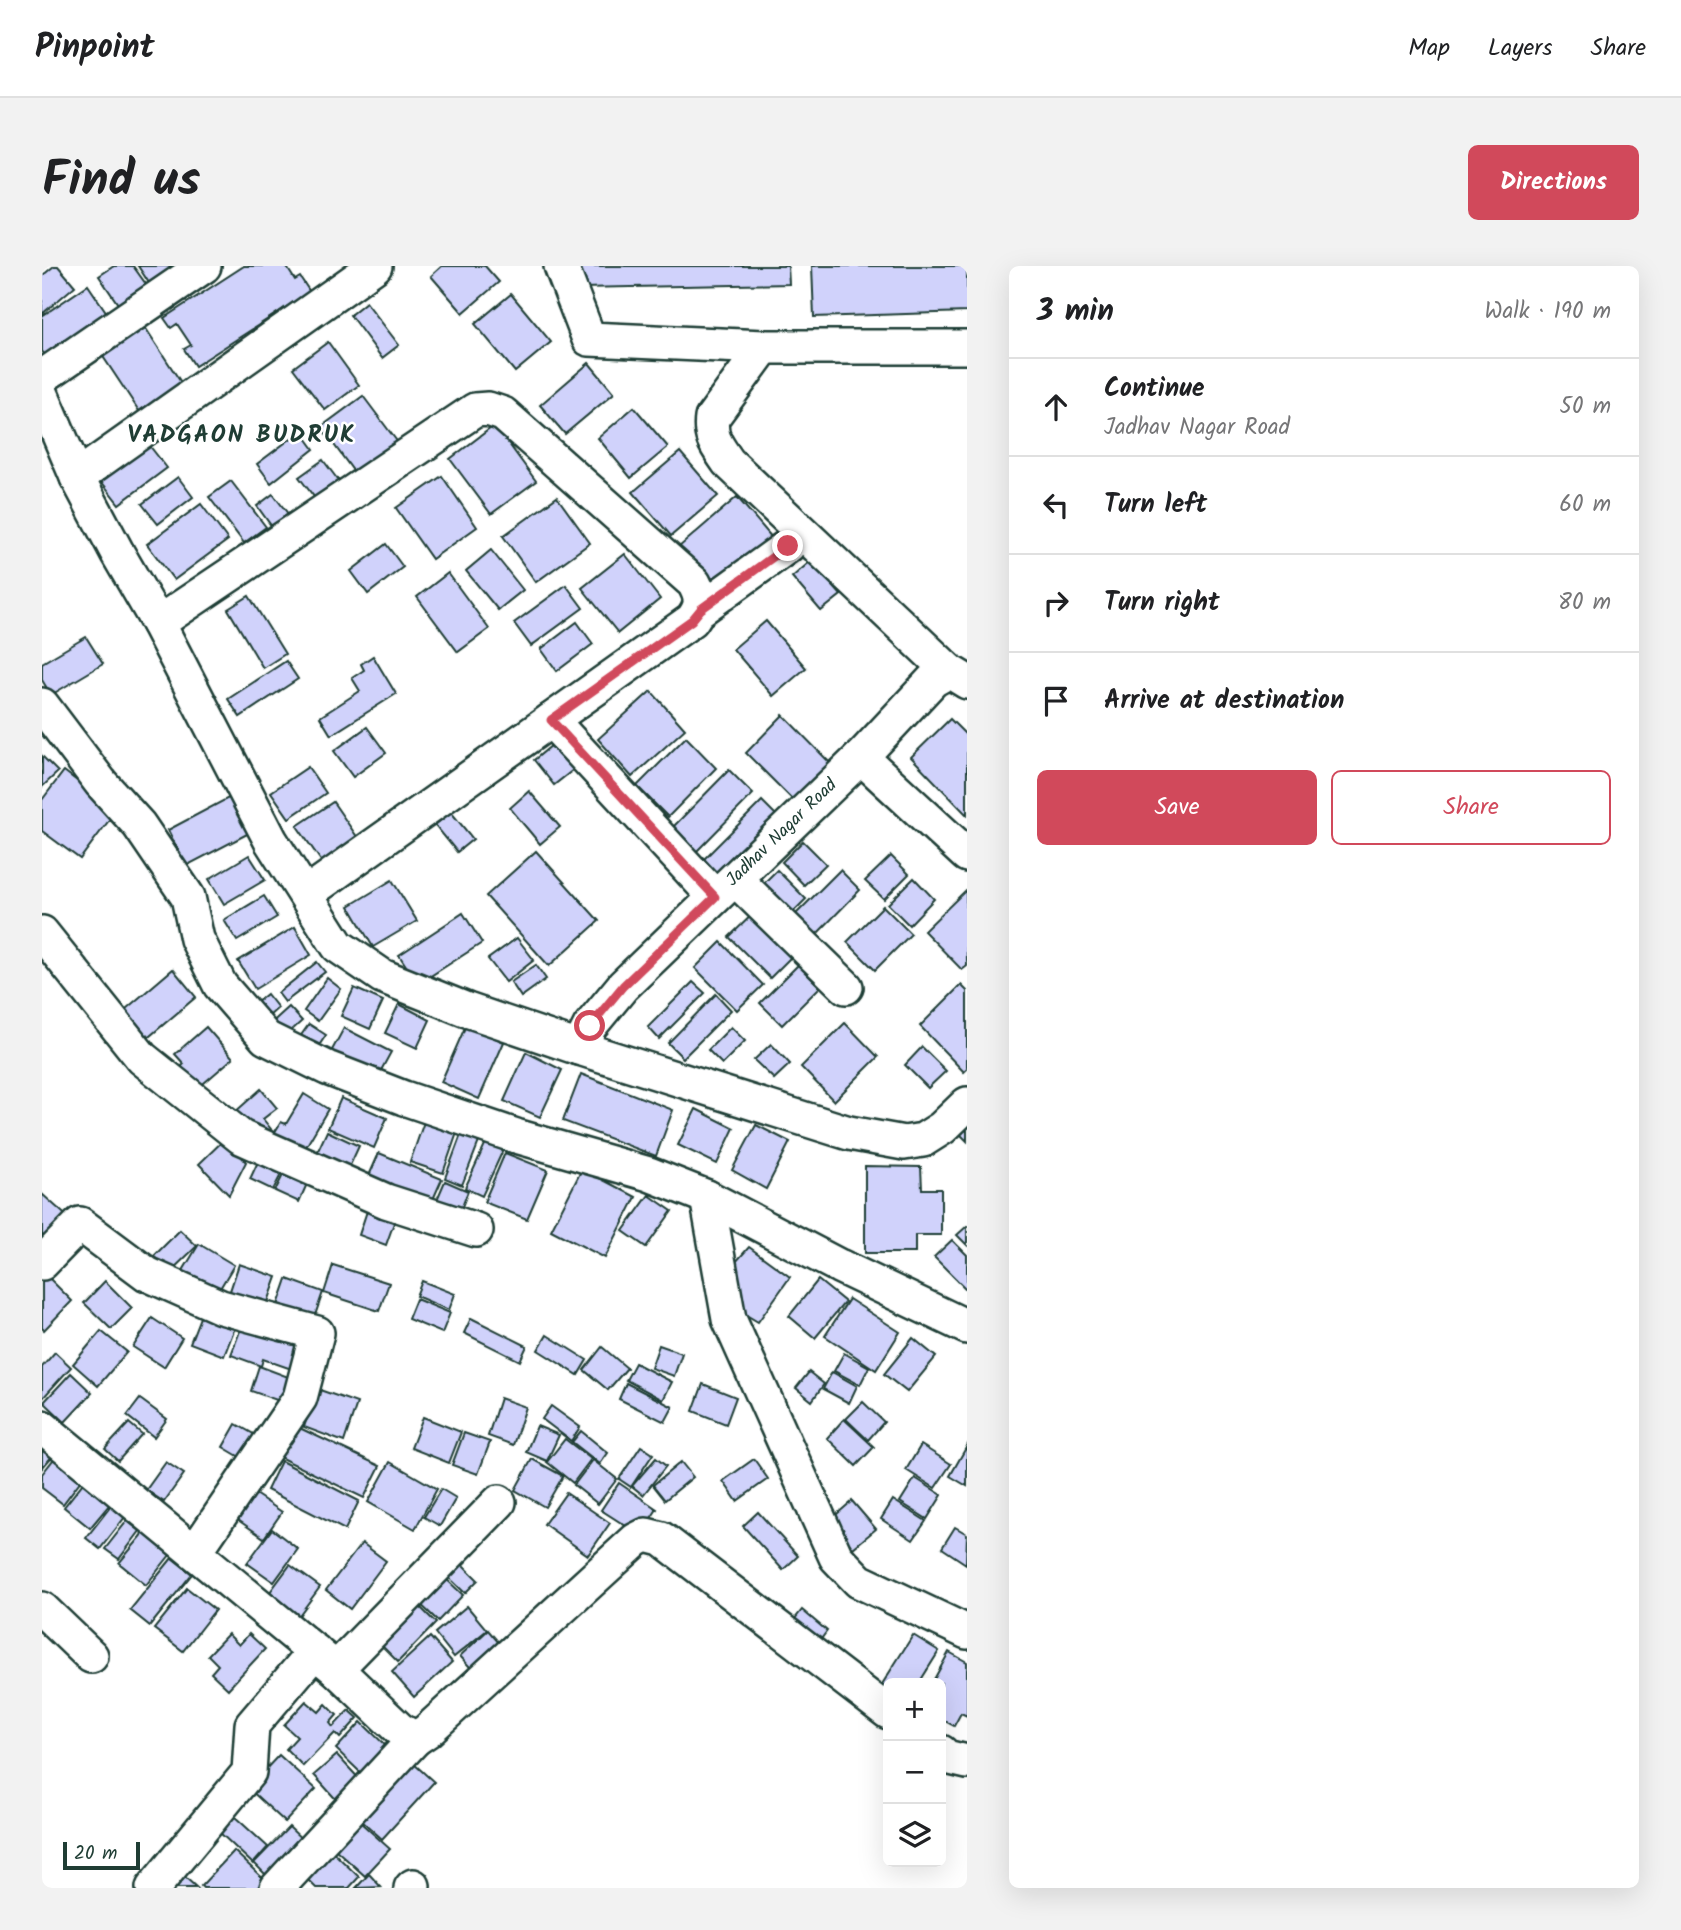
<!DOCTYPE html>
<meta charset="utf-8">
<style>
body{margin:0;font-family:Kalam,sans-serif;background:#f2f2f2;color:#202124}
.controls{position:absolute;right:21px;bottom:21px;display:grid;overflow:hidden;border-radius:10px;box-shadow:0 7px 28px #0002}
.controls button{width:63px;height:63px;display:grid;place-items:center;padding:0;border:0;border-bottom:2px solid #e0e0e0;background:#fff;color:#202124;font:35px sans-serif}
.scale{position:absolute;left:21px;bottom:18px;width:77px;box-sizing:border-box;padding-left:7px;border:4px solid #1f3d34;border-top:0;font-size:19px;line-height:24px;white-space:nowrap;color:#1f3d34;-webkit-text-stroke:5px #fff;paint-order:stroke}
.stop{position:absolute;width:21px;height:21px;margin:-16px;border:5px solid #d1495b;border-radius:50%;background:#fff}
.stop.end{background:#d1495b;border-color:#fff;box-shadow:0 2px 7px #0008}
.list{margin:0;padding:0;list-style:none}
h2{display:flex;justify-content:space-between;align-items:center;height:91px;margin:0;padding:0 28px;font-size:30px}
h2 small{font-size:23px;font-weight:400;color:#757577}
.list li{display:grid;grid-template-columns:46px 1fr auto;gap:21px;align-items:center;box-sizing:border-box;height:98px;padding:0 28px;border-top:2px solid #e0e0e0}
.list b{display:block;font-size:26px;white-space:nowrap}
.list p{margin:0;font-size:23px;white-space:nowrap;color:#757577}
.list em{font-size:23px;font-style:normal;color:#757577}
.actions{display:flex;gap:14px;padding:21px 28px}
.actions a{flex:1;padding:16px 0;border:2px solid #d1495b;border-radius:10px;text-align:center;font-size:24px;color:#d1495b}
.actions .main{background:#d1495b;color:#fff}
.icon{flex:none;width:38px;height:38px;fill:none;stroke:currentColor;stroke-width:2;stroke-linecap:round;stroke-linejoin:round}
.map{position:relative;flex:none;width:925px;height:1622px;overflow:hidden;border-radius:10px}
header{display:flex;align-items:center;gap:42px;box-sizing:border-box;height:98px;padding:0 35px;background:#fff;border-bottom:2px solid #e0e0e0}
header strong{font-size:33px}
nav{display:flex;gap:38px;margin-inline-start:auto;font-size:24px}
.intro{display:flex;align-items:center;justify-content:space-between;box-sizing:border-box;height:168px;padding:0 42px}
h1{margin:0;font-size:49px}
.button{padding:18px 32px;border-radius:10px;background:#d1495b;color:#fff;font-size:24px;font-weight:700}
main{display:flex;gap:42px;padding:0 42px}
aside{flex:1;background:#fff;border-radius:10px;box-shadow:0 7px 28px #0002}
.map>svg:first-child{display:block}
.building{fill:#d0d2fb;stroke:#1f3d34;stroke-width:2}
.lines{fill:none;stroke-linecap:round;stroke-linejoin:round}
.minor-casing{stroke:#1f3d34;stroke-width:38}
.minor{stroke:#fff;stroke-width:33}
.route{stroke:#d1495b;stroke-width:9}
.labels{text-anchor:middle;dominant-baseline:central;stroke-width:5;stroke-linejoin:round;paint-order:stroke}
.street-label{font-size:18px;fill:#1f3d34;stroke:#fff}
.district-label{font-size:24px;font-weight:bold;letter-spacing:2px;fill:#1f3d34;stroke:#fff}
</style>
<header>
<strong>Pinpoint</strong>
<nav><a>Map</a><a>Layers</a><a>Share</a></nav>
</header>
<div class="intro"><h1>Find us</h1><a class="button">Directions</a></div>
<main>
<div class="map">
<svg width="925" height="1622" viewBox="0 0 925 1622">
<rect width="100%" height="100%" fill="#fff"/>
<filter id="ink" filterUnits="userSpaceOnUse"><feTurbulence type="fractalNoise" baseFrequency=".0143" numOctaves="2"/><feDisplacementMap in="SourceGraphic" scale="14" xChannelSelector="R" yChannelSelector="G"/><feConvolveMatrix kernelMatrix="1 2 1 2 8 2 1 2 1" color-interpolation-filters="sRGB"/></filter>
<g filter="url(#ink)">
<!-- building -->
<g class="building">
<polygon points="12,0 16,0 33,20 0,48 0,10"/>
<polygon points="72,0 91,0 106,21 78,41 57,10"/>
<polygon points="96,0 135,0 109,20"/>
<polygon points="202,0 244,0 253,14 258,11 268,26 153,100 142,83 149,79 135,58 129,62 122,52"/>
<polygon points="400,0 443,0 457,16 421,47 389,10"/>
<polygon points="537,0 746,0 747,18 538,22"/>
<polygon points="770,0 925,0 925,46 772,51"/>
<polygon points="46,19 67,50 5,92 0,85 0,50"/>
<polygon points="469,28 509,76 473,106 433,58"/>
<polygon points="324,36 357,79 340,92 308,49"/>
<polygon points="99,55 140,118 97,145 56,83"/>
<polygon points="286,76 317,119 283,144 251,102"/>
<polygon points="547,97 572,127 523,168 498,139"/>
<polygon points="321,130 357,178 315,210 279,161"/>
<polygon points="592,141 626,181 589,212 556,172"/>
<polygon points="453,159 494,215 449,248 408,193"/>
<polygon points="259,165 272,183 229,217 215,198"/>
<polygon points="107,179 125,202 77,238 59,215"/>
<polygon points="638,186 676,230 629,270 591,226"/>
<polygon points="281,194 299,218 276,236 257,211"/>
<polygon points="400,210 435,261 390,293 354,242"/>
<polygon points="136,211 151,231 116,258 100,238"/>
<polygon points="189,215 224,261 202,277 167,231"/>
<polygon points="231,228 250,253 233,265 215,240"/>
<polygon points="515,231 548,277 494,316 461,270"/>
<polygon points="695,231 731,273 673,323 637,281"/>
<polygon points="159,238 186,274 132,314 105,278"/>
<polygon points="344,278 361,301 326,328 309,305"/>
<polygon points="449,284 481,324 456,344 424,305"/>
<polygon points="583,288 618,333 576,367 540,322"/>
<polygon points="769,295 799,329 779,345 750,311"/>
<polygon points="406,307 447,363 416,386 375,331"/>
<polygon points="524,319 541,342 489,380 472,357"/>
<polygon points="207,330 243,388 221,402 186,343"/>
<polygon points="724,355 764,402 731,430 691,383"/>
<polygon points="535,356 551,378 515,405 499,383"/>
<polygon points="44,371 61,398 9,429 0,414 0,397"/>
<polygon points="331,390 354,428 289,469 278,451 318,425 310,412 322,404 319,398"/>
<polygon points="244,395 256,413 198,451 186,433"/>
<polygon points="609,425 643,463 590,511 556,473"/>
<polygon points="741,449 794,503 757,540 704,487"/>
<polygon points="908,453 925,470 925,549 869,491"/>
<polygon points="325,461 344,487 311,511 292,485"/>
<polygon points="644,471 674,502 626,551 595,520"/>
<polygon points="515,475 536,500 512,519 492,494"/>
<polygon points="0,490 16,506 0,521"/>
<polygon points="266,501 284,527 247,552 229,526"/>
<polygon points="687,504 711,528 654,586 630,562"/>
<polygon points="22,505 74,545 38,593 0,565 0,534"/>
<polygon points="487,525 518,561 498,578 468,542"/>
<polygon points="192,529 211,565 144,600 126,564"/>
<polygon points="720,535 740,555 681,614 661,594"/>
<polygon points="291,536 320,578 284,602 255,560"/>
<polygon points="409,546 431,573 415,586 393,559"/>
<polygon points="761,575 784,598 762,619 740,596"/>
<polygon points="494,585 557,655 507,700 444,630"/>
<polygon points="207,589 223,614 182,638 167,613"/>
<polygon points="849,590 867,608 842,633 823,615"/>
<polygon points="735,604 764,633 743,654 714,625"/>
<polygon points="798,604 818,624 769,674 749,653"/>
<polygon points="872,612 892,633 867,659 846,638"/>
<polygon points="350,614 375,655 331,681 307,640"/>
<polygon points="924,624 925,700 920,704 882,665"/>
<polygon points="222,630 235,651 195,675 182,654"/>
<polygon points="841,640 869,668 833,704 805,676"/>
<polygon points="717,642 757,683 728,712 687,671"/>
<polygon points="421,647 440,677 376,718 357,689"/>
<polygon points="253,661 269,689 213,723 196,695"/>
<polygon points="475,672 492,694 464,716 446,693"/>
<polygon points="679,676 721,719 695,744 653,702"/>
<polygon points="275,696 283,706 243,736 236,727"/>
<polygon points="494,699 504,713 479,731 469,716"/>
<polygon points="756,699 778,721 740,759 718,737"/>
<polygon points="131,703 154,731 102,775 78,748"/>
<polygon points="285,712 299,723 276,755 262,745"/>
<polygon points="651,716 663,727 617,773 606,761"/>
<polygon points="919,719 925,725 925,803 922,806 878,760"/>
<polygon points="312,722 341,735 328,763 299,750"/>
<polygon points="225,728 236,742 226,751 214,737"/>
<polygon points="674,728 689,744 641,792 626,777"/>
<polygon points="357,738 388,754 375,782 343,767"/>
<polygon points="247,741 260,755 239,774 226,760"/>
<polygon points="803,757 836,791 792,835 759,801"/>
<polygon points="267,758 284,769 272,787 255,775"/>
<polygon points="424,759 462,776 437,833 399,816"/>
<polygon points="164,761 191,792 155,823 137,803 142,798 133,788"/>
<polygon points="689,761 703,775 680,798 666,784"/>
<polygon points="302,762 349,786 336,810 289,786"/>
<polygon points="729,778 748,798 732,813 712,794"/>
<polygon points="880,781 904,805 886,822 863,799"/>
<polygon points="484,786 520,804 498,851 462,835"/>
<polygon points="539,808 631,844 614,890 521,855"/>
<polygon points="219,823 235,842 221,853 229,863 216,874 192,847"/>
<polygon points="262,828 286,843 258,891 228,874 239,856 244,858"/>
<polygon points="299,832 345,852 332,882 286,862"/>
<polygon points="654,843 692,862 675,898 636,879"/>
<polygon points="384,850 417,861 401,907 368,896"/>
<polygon points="714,859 748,876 724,923 690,904"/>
<polygon points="925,859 925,875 917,867"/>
<polygon points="285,865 317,880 305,906 273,891"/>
<polygon points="420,866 438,873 420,919 403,912"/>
<polygon points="189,867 204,883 199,890 204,896 187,929 157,898"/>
<polygon points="445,874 462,882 440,930 423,922"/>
<polygon points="337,887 400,913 389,938 326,912"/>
<polygon points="463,887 506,904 485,953 442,936"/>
<polygon points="219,889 243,901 231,924 208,913"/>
<polygon points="823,900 879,901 880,923 899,923 899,969 873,969 873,987 823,987"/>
<polygon points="245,901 268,911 257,936 233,925"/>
<polygon points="540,903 594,931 563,992 509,964"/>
<polygon points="403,915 426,925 418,946 394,936"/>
<polygon points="0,928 29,954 8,978 0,971"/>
<polygon points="607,929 630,945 604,981 581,965"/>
<polygon points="326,942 354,951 344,979 317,969"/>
<polygon points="925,960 925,979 915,969"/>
<polygon points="138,964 155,980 125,1009 109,993"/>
<polygon points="910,974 925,989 925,1024 892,991"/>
<polygon points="157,978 192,999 174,1029 139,1008"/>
<polygon points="707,981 748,1011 716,1056 701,1047 685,1006"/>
<polygon points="197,998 235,1011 223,1044 186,1031"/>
<polygon points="291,999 347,1017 337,1045 282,1027"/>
<polygon points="5,1010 30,1035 2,1064 0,1062 0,1014"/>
<polygon points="245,1013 281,1026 270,1058 234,1045"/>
<polygon points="776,1014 803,1036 773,1072 747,1050"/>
<polygon points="63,1015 90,1042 69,1063 42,1037"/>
<polygon points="380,1015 413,1028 407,1044 374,1030"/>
<polygon points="374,1033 408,1047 400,1067 366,1053"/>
<polygon points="807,1033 858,1066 834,1104 783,1070"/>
<polygon points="160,1046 194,1059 182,1090 148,1077"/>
<polygon points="110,1052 140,1072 122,1101 91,1081"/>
<polygon points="429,1052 485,1080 478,1095 422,1067"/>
<polygon points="201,1057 267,1080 258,1106 221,1093 219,1100 189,1089"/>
<polygon points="59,1065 85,1086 56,1120 31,1098"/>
<polygon points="505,1069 545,1094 536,1109 496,1084"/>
<polygon points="871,1072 894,1091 865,1126 842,1108"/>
<polygon points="617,1079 640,1087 632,1110 609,1102"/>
<polygon points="560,1081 585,1102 566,1124 542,1104"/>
<polygon points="13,1086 29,1101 0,1133 0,1101"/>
<polygon points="802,1087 827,1101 818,1119 792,1105"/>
<polygon points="593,1097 630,1116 621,1134 584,1114"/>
<polygon points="217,1100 257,1115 249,1139 209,1125"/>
<polygon points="767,1106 782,1118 770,1135 754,1122"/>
<polygon points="790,1106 815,1120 807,1137 781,1123"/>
<polygon points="29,1107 50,1127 23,1156 2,1136"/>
<polygon points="584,1117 631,1141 623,1156 577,1133"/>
<polygon points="661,1118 694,1131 684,1158 651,1145"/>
<polygon points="275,1123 315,1137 302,1176 262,1161"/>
<polygon points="458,1132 484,1141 471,1179 446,1170"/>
<polygon points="98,1133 125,1153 112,1171 85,1150"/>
<polygon points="821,1136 842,1156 826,1174 804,1153"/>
<polygon points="509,1140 538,1161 529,1175 500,1153"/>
<polygon points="381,1151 419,1166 407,1197 369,1182"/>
<polygon points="802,1153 832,1181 814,1200 785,1172"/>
<polygon points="87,1157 100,1168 76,1195 63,1183"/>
<polygon points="247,1157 338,1200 322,1232 233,1189"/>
<polygon points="194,1158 222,1174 208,1197 181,1181"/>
<polygon points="495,1160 517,1169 505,1195 484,1186"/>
<polygon points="539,1165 566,1187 558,1198 530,1176"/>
<polygon points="422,1167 448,1176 436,1208 410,1199"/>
<polygon points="523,1173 549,1193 531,1217 505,1196"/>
<polygon points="0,1179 13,1187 0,1202"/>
<polygon points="879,1179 909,1198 893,1222 864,1204"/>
<polygon points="599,1180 611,1188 589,1221 577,1213"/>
<polygon points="925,1180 925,1220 908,1210"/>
<polygon points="15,1189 42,1210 21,1238 0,1222 0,1208"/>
<polygon points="614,1192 624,1200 601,1229 590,1220"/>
<polygon points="490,1193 521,1210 503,1241 473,1224"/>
<polygon points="712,1193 726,1213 695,1235 681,1215"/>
<polygon points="551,1194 575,1213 556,1238 532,1219"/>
<polygon points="239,1195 317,1235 303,1264 225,1224"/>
<polygon points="124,1196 142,1208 122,1236 104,1224"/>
<polygon points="348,1196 395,1223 373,1263 326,1236"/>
<polygon points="639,1196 651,1211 623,1234 611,1219"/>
<polygon points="873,1212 900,1229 885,1253 858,1236"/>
<polygon points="41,1217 68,1238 48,1262 22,1241"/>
<polygon points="577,1217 615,1243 598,1269 559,1244"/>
<polygon points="399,1223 414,1232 398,1260 382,1251"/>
<polygon points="524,1227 568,1257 546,1289 502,1258"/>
<polygon points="213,1228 240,1246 222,1272 196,1254"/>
<polygon points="851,1234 884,1255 871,1274 839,1253"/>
<polygon points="810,1235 834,1263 811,1282 788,1254"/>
<polygon points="69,1240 83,1251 58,1283 44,1272"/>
<polygon points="716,1246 756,1290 741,1304 701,1260"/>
<polygon points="85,1255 98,1265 77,1293 63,1283"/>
<polygon points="913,1261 925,1268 924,1298 900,1282"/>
<polygon points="230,1263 256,1283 232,1316 205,1297"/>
<polygon points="102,1267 128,1289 104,1319 77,1297"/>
<polygon points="320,1277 344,1295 308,1343 284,1324"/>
<polygon points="409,1287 436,1314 423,1327 396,1301"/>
<polygon points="130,1292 150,1308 108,1360 88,1344"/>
<polygon points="248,1299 278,1321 255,1352 225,1330"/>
<polygon points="398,1307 421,1329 396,1355 373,1333"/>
<polygon points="145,1322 173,1344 141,1385 112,1363"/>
<polygon points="371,1334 394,1357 356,1396 333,1373"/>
<polygon points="425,1340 445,1364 412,1391 393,1367"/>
<polygon points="760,1344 785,1365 774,1380 748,1359"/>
<polygon points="446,1364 464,1385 436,1410 418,1390"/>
<polygon points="186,1368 197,1379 207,1368 223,1383 186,1423 169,1407 176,1399 166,1389"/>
<polygon points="871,1369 897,1385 877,1417 846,1417 846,1429 837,1423"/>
<polygon points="388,1371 410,1396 372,1431 350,1406"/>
<polygon points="907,1386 925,1396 925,1450 919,1447 912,1460 899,1453 899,1417 890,1417"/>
<polygon points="264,1435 277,1446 284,1438 295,1449 288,1457 291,1461 307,1444 316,1452 298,1472 293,1467 261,1500 244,1483 255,1471 242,1459"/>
<polygon points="319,1456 344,1480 319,1507 294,1483"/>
<polygon points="237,1489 274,1523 243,1556 206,1522"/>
<polygon points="295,1489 322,1518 299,1539 272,1509"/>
<polygon points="371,1497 392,1516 340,1573 319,1554"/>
<polygon points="192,1550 226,1581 211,1598 177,1566"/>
<polygon points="318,1556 348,1583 323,1610 293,1583"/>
<polygon points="247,1561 264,1577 229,1614 212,1597"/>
<polygon points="192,1585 228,1619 225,1622 161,1622 159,1620"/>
<polygon points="291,1586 317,1611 307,1622 274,1622 265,1613"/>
<polygon points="327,1608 339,1621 314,1622"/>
<polygon points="143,1611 155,1622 133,1622"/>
</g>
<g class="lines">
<defs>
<g id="minor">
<polyline points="519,0 547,73 722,81 925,81"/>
<path d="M722,81L670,152C667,172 676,181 686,196L907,405"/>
<polyline points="0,111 162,0"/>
<polyline points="0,129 35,211 76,288 116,357 229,575 296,680 340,710 425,744 537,782 807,867 862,877 881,874 900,862 925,838"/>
<polyline points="35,211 333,0"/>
<polyline points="659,343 746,280"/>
<path d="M116,357L433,144L446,143L461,148L652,317C660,332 661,339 650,354L264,628"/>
<polyline points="0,439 59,517 97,559 146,631 155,673 178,719 224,772 285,802 362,832 474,870 607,908 665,931 797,1000 925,1061"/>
<polyline points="509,454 673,631"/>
<polyline points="819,491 925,589"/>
<polyline points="693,613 804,721"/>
<polyline points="0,667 100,792 199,871 344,935 434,964"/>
<polyline points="537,782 548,760 581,720 819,491 891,414 907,405 925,416"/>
<polyline points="665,931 687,1053 794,1291 817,1315 925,1366"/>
<polyline points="0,997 38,958 105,1008 179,1041 275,1067 258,1132 153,1286"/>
<polyline points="0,1161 294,1403 357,1463 373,1473 385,1465 594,1274 604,1269 620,1273 846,1446"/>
<polyline points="0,1343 49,1390"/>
<polyline points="294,1403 457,1236"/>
<polyline points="899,1486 904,1491 925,1496"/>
<polyline points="111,1622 207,1506 210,1459 273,1385"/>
<polyline points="235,1622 373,1473"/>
<polyline points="369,1622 371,1620"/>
</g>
</defs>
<!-- minor casing -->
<use href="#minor" class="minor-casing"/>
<!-- minor -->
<use href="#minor" class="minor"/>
</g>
</g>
<g class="lines" filter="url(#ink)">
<!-- route -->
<polyline class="route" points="548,760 581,720 673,631 509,454 650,354 659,343 746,280"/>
</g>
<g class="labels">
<!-- street labels -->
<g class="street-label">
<text transform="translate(740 567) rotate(-44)">Jadhav Nagar Road</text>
</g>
<!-- district labels -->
<g class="district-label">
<text x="200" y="169">VADGAON BUDRUK</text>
</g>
</g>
</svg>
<div class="controls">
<button>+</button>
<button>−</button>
<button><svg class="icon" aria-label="layers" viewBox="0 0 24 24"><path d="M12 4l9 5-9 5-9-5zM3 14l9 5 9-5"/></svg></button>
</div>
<div class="scale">20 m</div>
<div class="stop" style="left:548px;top:760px"></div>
<div class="stop end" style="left:746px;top:280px"></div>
</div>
<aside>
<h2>3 min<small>Walk · 190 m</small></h2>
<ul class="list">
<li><svg class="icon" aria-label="ahead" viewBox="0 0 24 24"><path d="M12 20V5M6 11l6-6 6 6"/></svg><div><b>Continue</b><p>Jadhav Nagar Road</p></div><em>50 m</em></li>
<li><svg class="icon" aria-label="left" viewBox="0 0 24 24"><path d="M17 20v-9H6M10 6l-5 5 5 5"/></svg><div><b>Turn left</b></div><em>60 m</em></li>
<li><svg class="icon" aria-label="right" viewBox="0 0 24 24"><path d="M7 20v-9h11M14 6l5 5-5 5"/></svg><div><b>Turn right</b></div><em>80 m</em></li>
<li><svg class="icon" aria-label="arrive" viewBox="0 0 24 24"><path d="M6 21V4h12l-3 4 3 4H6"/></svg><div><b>Arrive at destination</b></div></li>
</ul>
<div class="actions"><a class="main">Save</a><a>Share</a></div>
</aside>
</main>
